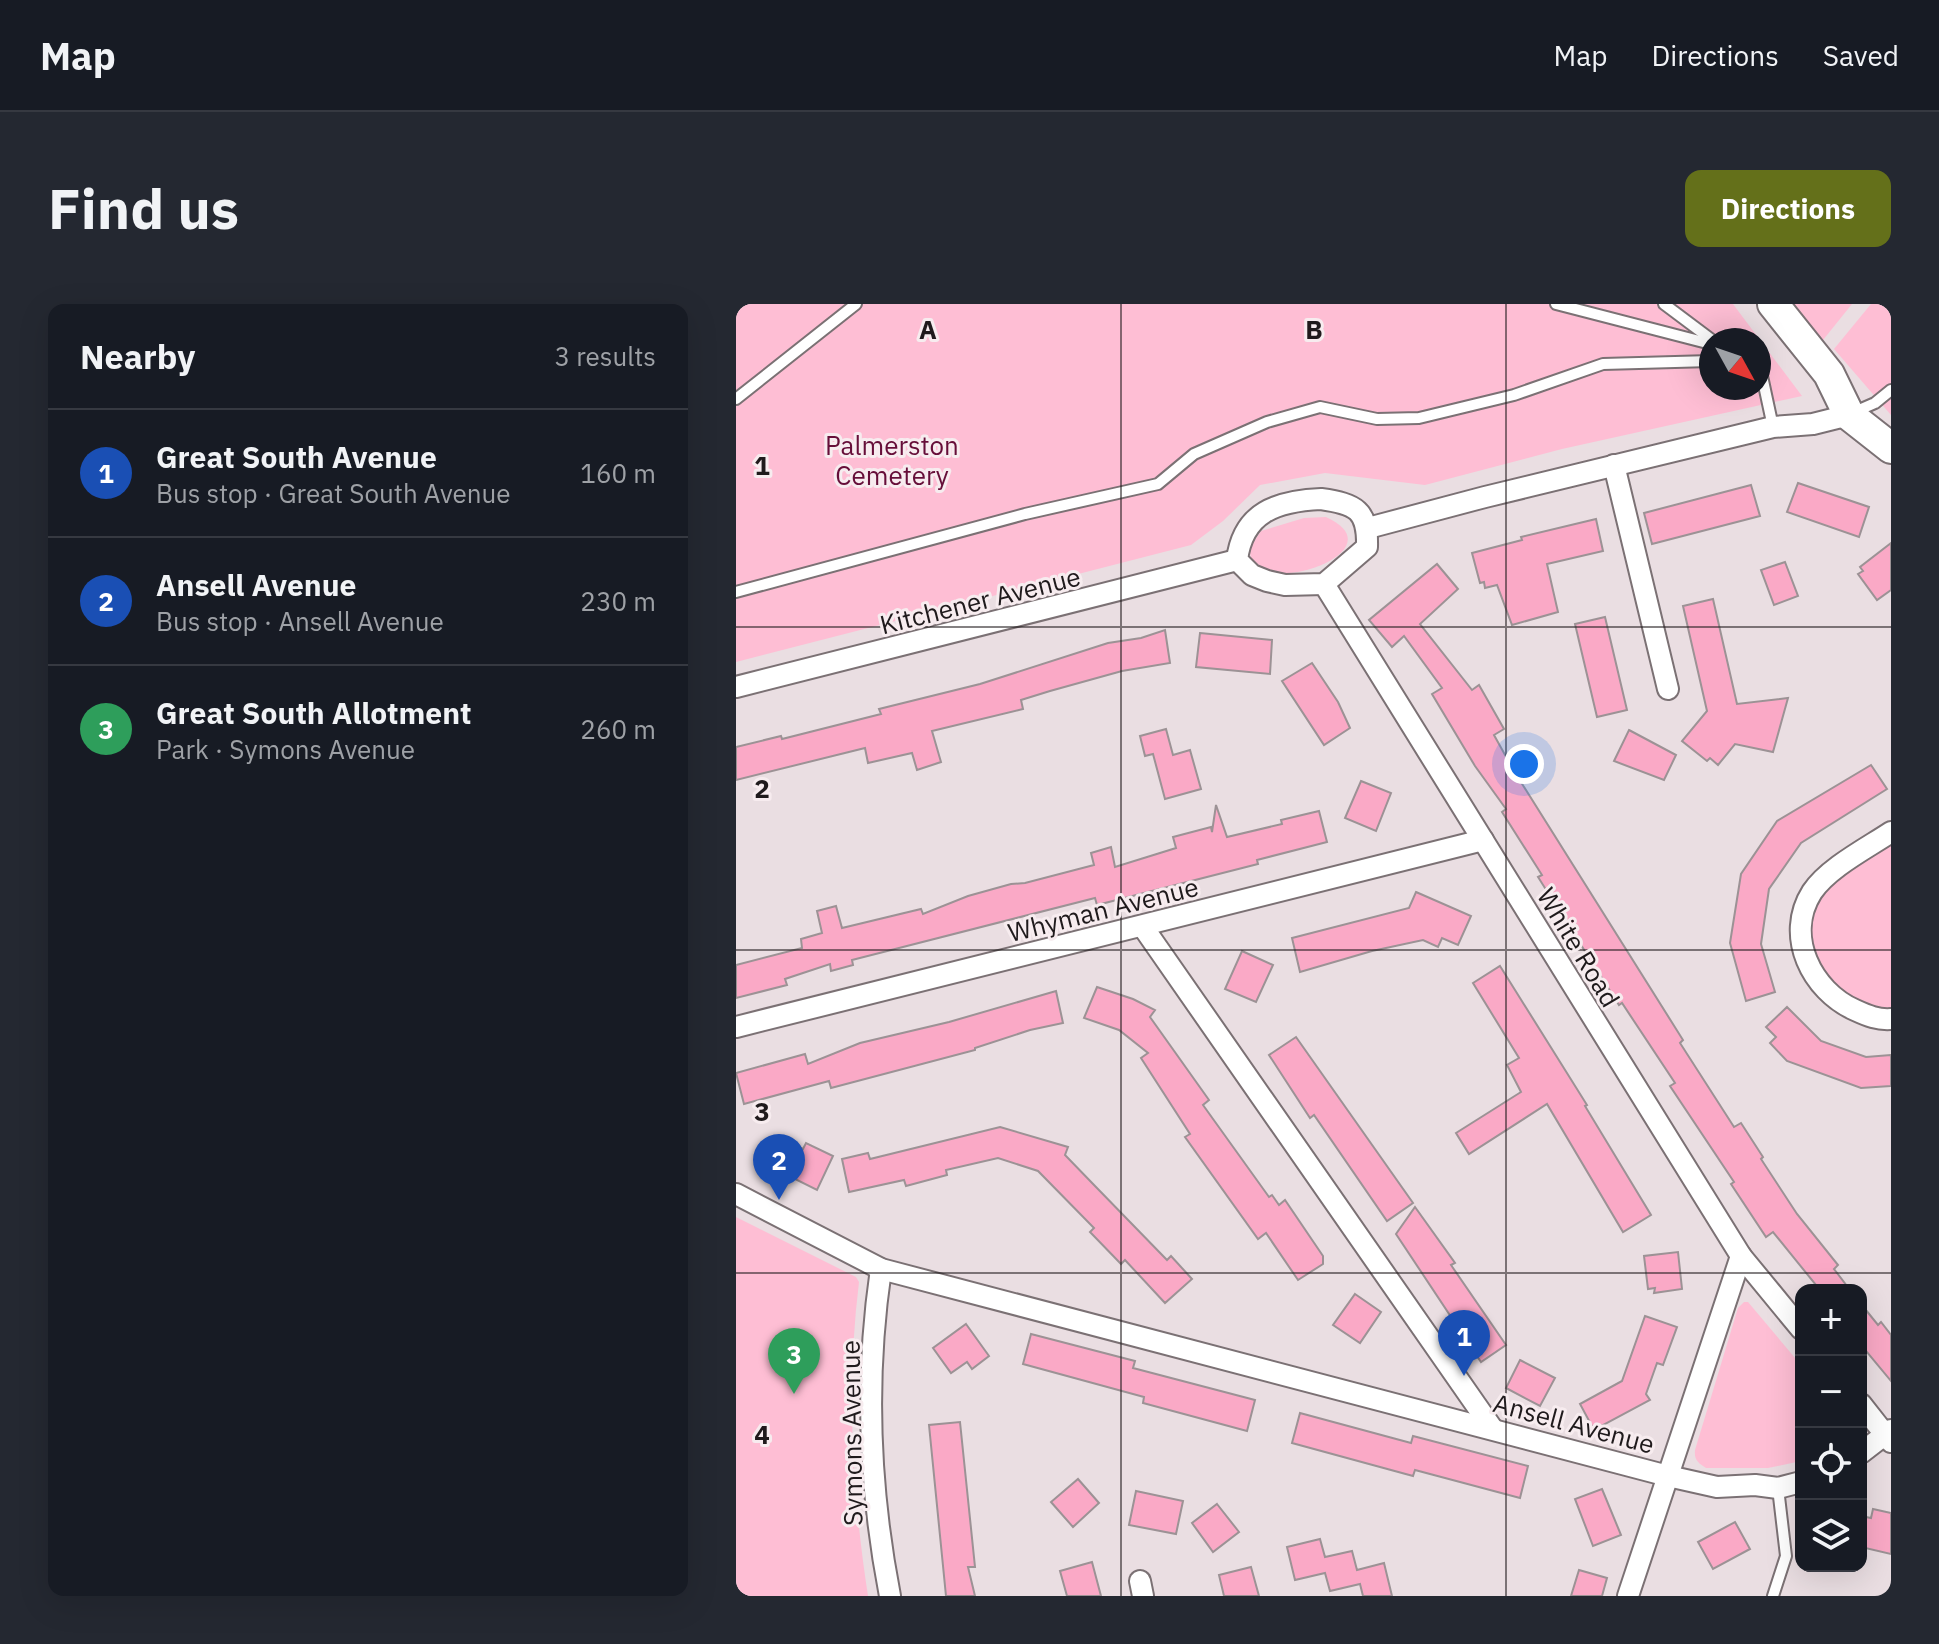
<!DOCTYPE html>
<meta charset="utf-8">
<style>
body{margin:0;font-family:"IBM Plex Sans",sans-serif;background:#242831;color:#f1f3f6}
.controls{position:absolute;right:24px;bottom:24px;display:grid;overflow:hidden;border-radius:16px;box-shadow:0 8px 32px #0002}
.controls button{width:72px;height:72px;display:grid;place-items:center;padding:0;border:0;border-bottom:2px solid #363941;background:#171b24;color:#f1f3f6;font:40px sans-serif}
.compass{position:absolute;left:963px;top:24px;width:72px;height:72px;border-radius:50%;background:#171b24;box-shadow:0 8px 32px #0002;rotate:130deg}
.you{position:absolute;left:788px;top:460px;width:28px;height:28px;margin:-20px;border:6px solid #fff;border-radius:50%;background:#1a73e8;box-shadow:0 0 0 12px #1a73e833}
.badge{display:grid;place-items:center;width:52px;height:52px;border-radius:50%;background:#64701a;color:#fff;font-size:26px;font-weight:700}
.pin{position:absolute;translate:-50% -66px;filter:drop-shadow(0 2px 4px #0008)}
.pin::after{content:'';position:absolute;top:42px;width:28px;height:24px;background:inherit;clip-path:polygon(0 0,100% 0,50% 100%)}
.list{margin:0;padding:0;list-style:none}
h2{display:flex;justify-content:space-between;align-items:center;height:104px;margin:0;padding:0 32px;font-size:34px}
h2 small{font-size:26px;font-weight:400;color:#9ea1a6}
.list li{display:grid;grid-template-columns:52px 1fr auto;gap:24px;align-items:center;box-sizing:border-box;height:128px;padding:0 32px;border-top:2px solid #363941}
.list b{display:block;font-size:30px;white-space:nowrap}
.list p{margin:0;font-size:26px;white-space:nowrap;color:#9ea1a6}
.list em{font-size:26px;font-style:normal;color:#9ea1a6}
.icon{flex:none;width:44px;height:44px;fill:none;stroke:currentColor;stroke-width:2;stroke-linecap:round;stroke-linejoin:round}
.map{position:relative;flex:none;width:1155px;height:1292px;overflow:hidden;border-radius:16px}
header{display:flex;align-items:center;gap:48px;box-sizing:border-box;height:112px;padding:0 40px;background:#171b24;border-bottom:2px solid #363941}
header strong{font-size:38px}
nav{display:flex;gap:44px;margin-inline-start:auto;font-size:28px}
.intro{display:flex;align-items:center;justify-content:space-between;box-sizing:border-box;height:192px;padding:0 48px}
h1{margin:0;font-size:56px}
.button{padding:20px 36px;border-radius:16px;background:#64701a;color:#fff;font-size:28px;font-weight:700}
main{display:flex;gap:48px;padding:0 48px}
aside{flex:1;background:#171b24;border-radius:16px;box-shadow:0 8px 32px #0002}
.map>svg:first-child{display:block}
.green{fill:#febed4;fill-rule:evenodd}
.building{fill:#faa9c6;stroke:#9c9295;stroke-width:2}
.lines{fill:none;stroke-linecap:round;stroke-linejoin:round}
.lane-casing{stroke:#7b7174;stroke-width:14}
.street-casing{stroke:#7b7174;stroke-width:24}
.secondary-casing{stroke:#7b7174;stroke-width:34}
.lane{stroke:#fff;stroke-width:10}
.street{stroke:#fff;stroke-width:20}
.secondary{stroke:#fff;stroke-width:30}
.grid{fill:none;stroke:#1f1a1c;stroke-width:2;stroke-opacity:0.55}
.labels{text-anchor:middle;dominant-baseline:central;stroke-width:6;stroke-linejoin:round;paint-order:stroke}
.park-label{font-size:26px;fill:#660e39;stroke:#f7ecef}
.street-label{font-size:26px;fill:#1f1a1c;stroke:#f7ecef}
.grid-label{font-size:26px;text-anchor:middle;font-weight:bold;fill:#1f1a1c;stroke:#f7ecef;stroke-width:6;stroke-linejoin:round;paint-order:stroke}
</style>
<header>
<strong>Map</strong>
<nav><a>Map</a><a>Directions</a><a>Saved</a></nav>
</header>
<div class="intro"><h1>Find us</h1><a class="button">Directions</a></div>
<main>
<aside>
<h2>Nearby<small>3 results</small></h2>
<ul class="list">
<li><span class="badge" style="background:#1a4fb4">1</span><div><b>Great South Avenue</b><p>Bus stop · Great South Avenue</p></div><em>160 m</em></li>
<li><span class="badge" style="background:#1a4fb4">2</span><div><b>Ansell Avenue</b><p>Bus stop · Ansell Avenue</p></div><em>230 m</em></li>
<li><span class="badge" style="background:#2e9e5b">3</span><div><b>Great South Allotment</b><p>Park · Symons Avenue</p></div><em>260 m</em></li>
</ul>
</aside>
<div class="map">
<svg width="1155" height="1292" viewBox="0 0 1155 1292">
<rect width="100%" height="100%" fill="#eadee2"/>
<!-- green -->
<g class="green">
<path d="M0,0H997L1066,92L826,145L689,181L589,169L524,181L487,217L455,241L0,358ZM975,36H1023V84H975Z"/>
<polygon points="1051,0 1116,0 1083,41"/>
<polygon points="1135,0 1155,0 1155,111 1098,45"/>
<path d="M590,213C658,244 548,287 517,262L513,245L525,227L568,214Z"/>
<path d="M1155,539V704C1140,704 1120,699 1107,691C1074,668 1062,610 1092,580C1108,565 1136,551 1155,539Z"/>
<path d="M0,913L120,973L123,978C110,1083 116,1188 132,1292H0Z"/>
<path d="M1008,998H1012L1065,1061V1157L1032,1164H970C962,1159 958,1156 959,1146L1002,1004Z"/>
</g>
<!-- building -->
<g class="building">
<polygon points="1062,179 1133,203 1123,233 1051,208"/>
<polygon points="1015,181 1024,212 916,240 908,209"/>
<polygon points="860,215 867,247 811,260 822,308 776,321 761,281 749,284 748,278 744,279 736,249 786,236 785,233"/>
<polygon points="1155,239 1155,286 1141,296 1122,270 1127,267 1124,263"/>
<polygon points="1049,258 1062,292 1038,301 1025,266"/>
<polygon points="701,260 722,285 684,320 736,386 743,381 768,425 758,431 778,467 947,736 944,739 998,823 1005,819 1027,853 1025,855 1061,910 1102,961 1098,965 1114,986 1084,986 1037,928 1030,933 995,880 998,878 934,782 939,779 886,699 883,701 802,573 806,571 766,508 770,505 739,462 696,390 706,384 668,332 656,343 633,316"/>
<polygon points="977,295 1001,400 1052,394 1037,448 999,440 982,461 974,454 971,457 946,437 971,407 947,302"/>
<polygon points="869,313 891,406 861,413 839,320"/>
<polygon points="429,326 434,359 386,367 314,387 285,396 287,405 196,427 205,458 181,466 176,449 132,459 129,444 0,476 0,443 45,432 46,435 145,410 143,405 244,380 372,339 405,334"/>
<polygon points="464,329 536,336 534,370 460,363"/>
<polygon points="576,359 602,398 614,424 588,441 546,377"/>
<polygon points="430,425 437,451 454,446 465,485 429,495 417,450 409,452 404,432"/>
<polygon points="893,426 940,451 928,476 878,457"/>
<polygon points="1135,461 1151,485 1065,539 1033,585 1025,640 1039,688 1010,697 994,639 1005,570 1041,517"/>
<polygon points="625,477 655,489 640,527 609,514"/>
<polygon points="480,501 491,533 546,520 545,516 583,507 591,538 521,556 522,560 361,601 359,594 116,656 117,661 95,667 94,660 49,675 51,681 0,694 0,661 66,644 65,635 86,629 81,607 100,602 106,624 185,605 187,610 232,592 275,580 289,579 358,561 355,549 375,543 379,563 440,544 437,533 475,523 476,528"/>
<polygon points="680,588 735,612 722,641 706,634 702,643 687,636 636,647 564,668 556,634 673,604"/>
<polygon points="506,647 537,661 520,698 489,685"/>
<polygon points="764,662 851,801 849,802 915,911 887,928 811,800 733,850 720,829 785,788 771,761 783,754 737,679"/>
<polygon points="361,683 397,695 419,706 414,713 473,796 467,801 533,893 536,891 543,901 549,896 587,952 587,960 562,976 530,929 522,935 449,833 454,830 405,754 412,749 383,726 348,714"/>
<polygon points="320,687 327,719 294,726 239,744 239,746 95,784 93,777 8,800 0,769 69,750 72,760 124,739 213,718"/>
<polygon points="1051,703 1085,737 1130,753 1155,751 1155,782 1125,784 1051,757 1034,739 1040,733 1030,723"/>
<polygon points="560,733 677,899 651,917 578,811 574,814 533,751"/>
<polygon points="264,823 332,843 329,851 359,882 431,956 435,952 456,975 429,999 389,956 385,960 354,928 358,924 302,867 262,854 210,866 211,871 170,882 168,876 113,888 106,855 132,849 134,855"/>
<polygon points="54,839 67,845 70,839 97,852 81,886 41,866"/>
<polygon points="679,903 719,959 715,961 770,1041 745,1058 660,930"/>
<polygon points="942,948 946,985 918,989 919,984 912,985 908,952"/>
<polygon points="619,990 645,1008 624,1039 597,1021"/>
<polygon points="1125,1000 1142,1021 1145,1018 1155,1031 1155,1077 1125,1041"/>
<polygon points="909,1012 941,1023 927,1061 921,1059 910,1090 914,1096 858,1126 844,1100 886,1077"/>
<polygon points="230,1020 253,1052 236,1065 231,1058 215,1069 197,1044"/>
<polygon points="295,1030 399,1057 397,1064 519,1096 511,1127 407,1099 408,1093 287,1060"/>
<polygon points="784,1056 819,1074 804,1102 770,1084"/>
<polygon points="564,1109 675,1139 677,1132 792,1162 784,1194 679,1166 677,1172 556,1139"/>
<polygon points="224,1118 239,1263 232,1263 239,1292 210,1292 193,1121"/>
<polygon points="342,1175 363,1199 337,1223 315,1198"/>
<polygon points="866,1185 885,1231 857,1242 839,1195"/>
<polygon points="400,1187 447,1197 440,1230 393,1221"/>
<polygon points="481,1200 503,1228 477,1248 456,1219"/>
<polygon points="1137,1205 1155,1209 1155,1250 1125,1243 1125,1212 1135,1214"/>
<polygon points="999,1218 1014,1245 977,1265 962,1238"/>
<polygon points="584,1235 589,1253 616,1247 621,1266 648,1259 656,1292 627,1292 624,1280 594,1287 589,1269 559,1276 551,1243"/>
<polygon points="356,1258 365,1292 331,1292 324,1267"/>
<polygon points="515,1263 523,1292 488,1292 483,1271"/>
<polygon points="843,1266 871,1274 866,1292 835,1292"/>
</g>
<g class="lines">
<defs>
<g id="lane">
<polyline points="820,0 975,40"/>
<polyline points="928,0 976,36"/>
<polyline points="1023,58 1037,123"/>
<polyline points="0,95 120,0"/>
<polyline points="1116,109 1139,99 1155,86"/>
<polyline points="0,288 289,210 422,180 458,150 531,118 584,103 641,115 683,114 778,91 867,60 975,57"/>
<polyline points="1037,1292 1050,1252 1042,1184"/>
</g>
<g id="street">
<polyline points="878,161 932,385"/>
<path d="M585,195C620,200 632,206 631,243L588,280L549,281L531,277L516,271L501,256C507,208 541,197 585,195Z"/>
<polyline points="632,224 749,193 1037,123 1077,120 1113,111"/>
<polyline points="588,280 1005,952 1065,1025"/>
<polyline points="0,383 501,256"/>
<path d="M1155,528C1131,544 1092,564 1076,588C1048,632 1076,687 1119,706C1132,712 1142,716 1155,715"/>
<polyline points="407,623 756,1124"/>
<polyline points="0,723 747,536"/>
<polyline points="0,890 145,965 932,1172 981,1183 1019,1181 1042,1184 1065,1178"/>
<path d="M145,965C129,1073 133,1184 154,1292"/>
<polyline points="1125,1100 1155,1138"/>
<polyline points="1125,1149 1155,1126"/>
<polyline points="404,1277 407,1292"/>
<polyline points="892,1292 1005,952"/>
</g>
<polyline id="secondary" points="1037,0 1093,70 1113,111 1155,144"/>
</defs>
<!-- lane casing -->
<use href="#lane" class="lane-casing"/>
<!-- street casing -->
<use href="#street" class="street-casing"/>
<!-- secondary casing -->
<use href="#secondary" class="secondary-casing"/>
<!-- lane -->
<use href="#lane" class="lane"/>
<!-- street -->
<use href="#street" class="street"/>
<!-- secondary -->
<use href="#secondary" class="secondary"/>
</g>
<!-- grid -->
<path class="grid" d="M385,0V1292M770,0V1292M0,323H1155M0,646H1155M0,969H1155"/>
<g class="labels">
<!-- park labels -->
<g class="park-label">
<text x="156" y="141">Palmerston<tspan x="156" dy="30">Cemetery</tspan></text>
</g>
<!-- street labels -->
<g class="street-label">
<text transform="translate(244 296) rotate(-14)">Kitchener Avenue</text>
<text transform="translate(367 605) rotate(-14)">Whyman Avenue</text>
<text transform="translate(843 643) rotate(59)">White Road</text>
<text transform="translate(838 1119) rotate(15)">Ansell Avenue</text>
<text transform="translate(115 1129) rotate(-91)">Symons Avenue</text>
</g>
</g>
<g class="grid-label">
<text x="192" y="35">A</text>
<text x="578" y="35">B</text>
<text x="26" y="171">1</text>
<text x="26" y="494">2</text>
<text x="26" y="817">3</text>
<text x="26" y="1140">4</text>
</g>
</svg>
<div class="controls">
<button>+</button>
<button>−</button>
<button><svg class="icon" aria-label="locate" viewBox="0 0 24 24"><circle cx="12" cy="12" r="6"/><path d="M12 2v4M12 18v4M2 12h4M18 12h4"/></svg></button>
<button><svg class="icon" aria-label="layers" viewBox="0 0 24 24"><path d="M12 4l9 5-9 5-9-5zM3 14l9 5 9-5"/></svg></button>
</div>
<svg class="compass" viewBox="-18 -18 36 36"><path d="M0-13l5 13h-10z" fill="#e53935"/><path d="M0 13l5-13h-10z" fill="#9ea1a6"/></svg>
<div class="you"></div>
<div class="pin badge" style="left:728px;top:1072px;background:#1a4fb4">1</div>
<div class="pin badge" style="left:43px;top:896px;background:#1a4fb4">2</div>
<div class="pin badge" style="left:58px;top:1090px;background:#2e9e5b">3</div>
</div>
</main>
